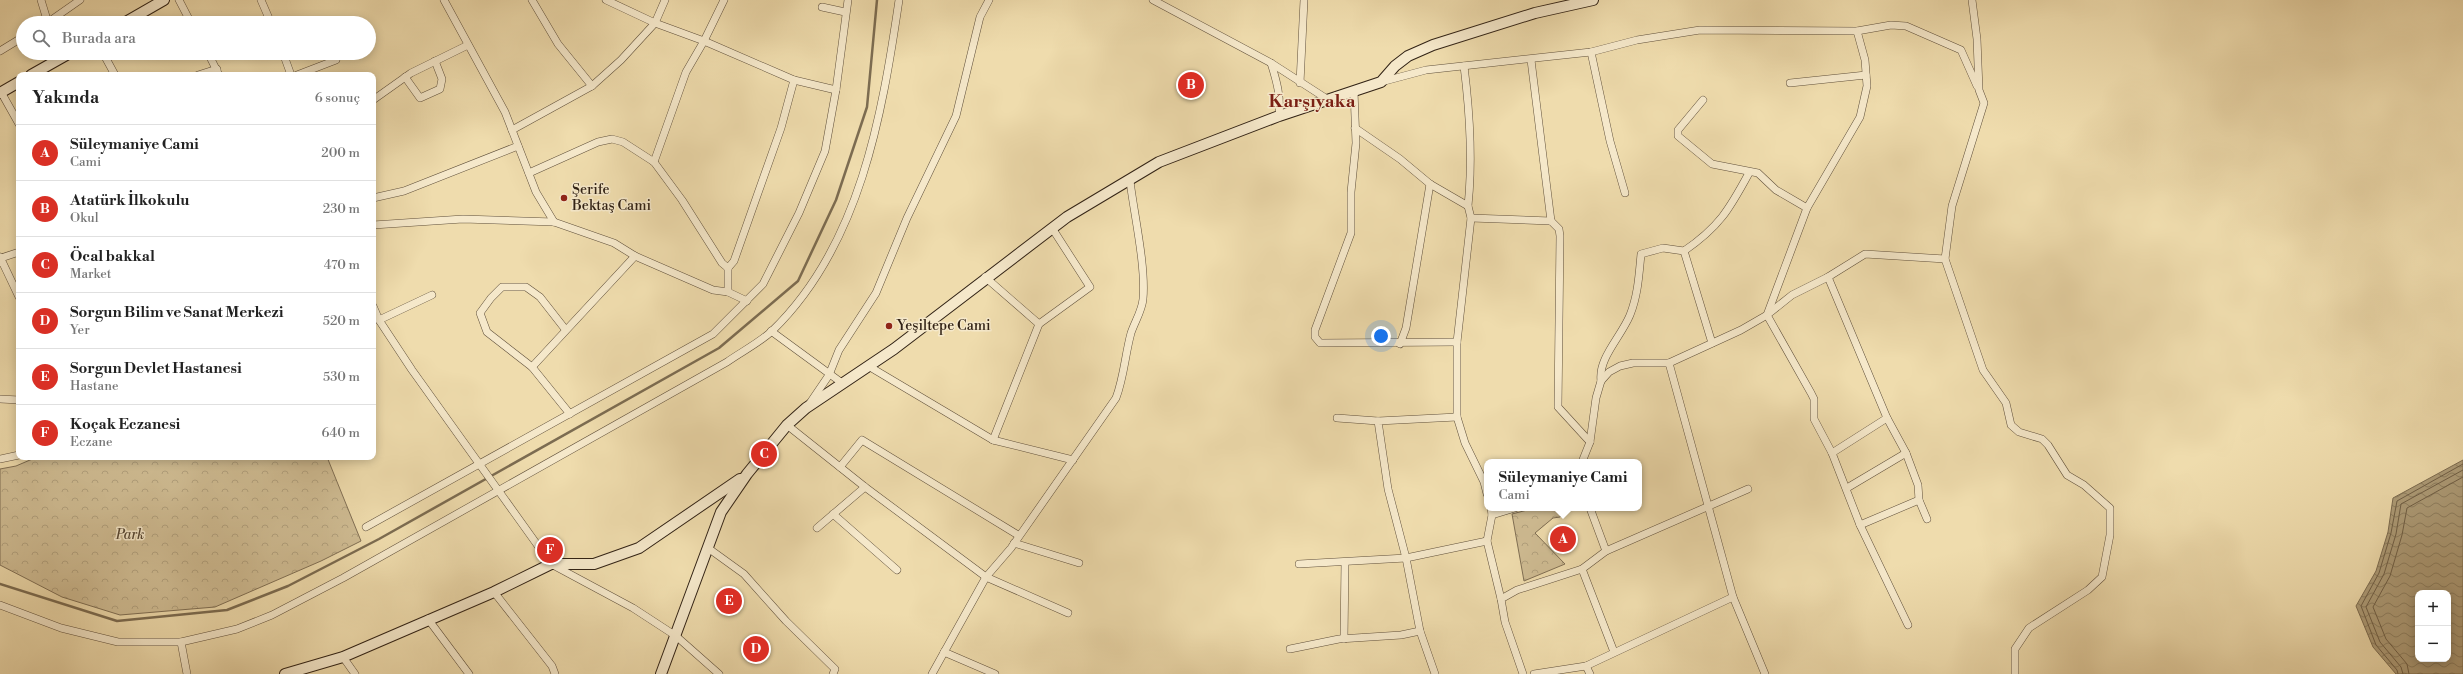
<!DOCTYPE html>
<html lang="tr">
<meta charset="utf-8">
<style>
body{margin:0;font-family:"Libre Bodoni",serif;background:#f6f6f6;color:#222}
.controls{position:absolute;right:12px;bottom:12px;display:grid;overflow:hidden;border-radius:8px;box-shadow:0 2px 10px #0003}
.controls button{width:36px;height:36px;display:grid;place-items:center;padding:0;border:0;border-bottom:1px solid #e0e0e0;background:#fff;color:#222;font:20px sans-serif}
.you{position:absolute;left:1381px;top:336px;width:14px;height:14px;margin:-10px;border:3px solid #fff;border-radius:50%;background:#1a73e8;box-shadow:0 0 0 6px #1a73e833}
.badge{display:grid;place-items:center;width:26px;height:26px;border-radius:50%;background:#d93025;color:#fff;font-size:13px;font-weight:700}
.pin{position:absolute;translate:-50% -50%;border:2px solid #fff;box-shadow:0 1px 4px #0006}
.popup{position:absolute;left:1484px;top:459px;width:158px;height:52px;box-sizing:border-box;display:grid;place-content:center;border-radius:8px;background:#fff;filter:drop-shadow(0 1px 3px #0005);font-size:13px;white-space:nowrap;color:#767676}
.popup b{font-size:15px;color:#222}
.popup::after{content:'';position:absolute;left:50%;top:100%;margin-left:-8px;border:8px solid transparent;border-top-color:#fff}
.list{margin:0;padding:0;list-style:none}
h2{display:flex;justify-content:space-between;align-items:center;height:52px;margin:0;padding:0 16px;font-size:17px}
h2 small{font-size:13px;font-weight:400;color:#767676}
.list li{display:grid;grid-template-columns:26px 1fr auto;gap:12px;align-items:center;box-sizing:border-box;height:56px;padding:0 16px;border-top:1px solid #e0e0e0}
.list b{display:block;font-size:15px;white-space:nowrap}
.list p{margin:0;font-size:13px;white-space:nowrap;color:#767676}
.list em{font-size:13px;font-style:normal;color:#767676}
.icon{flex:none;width:22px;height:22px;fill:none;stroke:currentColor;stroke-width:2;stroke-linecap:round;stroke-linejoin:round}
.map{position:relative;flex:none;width:2463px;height:674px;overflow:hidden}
.search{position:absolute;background:#fff;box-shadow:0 2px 10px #0003;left:16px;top:16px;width:360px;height:44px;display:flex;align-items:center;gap:10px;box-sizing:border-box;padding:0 14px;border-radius:22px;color:#767676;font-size:15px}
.panel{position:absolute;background:#fff;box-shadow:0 2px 10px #0003;left:16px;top:72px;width:360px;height:388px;border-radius:8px}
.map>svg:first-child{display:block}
.forest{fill:url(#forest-crowns);stroke:#806f54}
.water{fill:url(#water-waves);stroke:#7c6c51;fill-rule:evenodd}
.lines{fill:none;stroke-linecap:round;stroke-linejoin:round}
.shore{stroke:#706047;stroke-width:1}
.stream{stroke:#7c6c51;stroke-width:2.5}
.street-casing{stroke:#60503b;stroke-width:8}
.secondary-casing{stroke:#312215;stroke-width:12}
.street{stroke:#f5e8ca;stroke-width:7}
.secondary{stroke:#f5e8ca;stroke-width:10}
.poi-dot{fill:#8f2418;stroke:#f5e8ca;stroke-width:1.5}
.labels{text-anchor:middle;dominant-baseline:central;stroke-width:3;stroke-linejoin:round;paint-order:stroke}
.poi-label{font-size:14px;fill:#312215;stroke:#f5e8ca;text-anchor:start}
.park-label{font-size:14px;font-style:italic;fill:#584834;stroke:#f5e8ca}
.district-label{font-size:18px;font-weight:bold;fill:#7a1f14;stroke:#f5e8ca}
</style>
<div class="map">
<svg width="2463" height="674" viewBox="0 0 2463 674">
<defs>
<pattern id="forest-crowns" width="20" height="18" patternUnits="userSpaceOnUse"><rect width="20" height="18" fill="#cfbc93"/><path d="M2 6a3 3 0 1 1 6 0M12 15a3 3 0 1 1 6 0" fill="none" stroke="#b2a17e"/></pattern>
<pattern id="water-waves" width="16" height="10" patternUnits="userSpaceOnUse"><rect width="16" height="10" fill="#ae9d79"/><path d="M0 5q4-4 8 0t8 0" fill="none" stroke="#8e8062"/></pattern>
</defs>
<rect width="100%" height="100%" fill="#efdcad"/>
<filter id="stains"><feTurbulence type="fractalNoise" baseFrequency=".005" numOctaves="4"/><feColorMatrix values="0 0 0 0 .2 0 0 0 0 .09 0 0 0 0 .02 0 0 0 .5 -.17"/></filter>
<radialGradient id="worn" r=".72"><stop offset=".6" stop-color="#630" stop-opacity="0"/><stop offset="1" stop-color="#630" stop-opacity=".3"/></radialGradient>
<!-- forest -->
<g class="forest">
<polygon points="37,457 327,457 361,541 321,561 215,607 120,615 62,597 0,565 0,469 16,466"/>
<polygon points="1535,508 1568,508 1560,517 1553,518 1535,533 1565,564 1524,581 1512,514"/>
</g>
<!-- water -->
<path class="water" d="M2463,460V674H2396L2373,647L2356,606L2376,571L2388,532L2393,498ZM2418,593H2448V659H2418Z"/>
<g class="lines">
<!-- shore -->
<g class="shore">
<polyline points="2398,674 2397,670 2376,645 2361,606 2379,573 2391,533 2397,501 2463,464"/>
<polyline points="2403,674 2401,667 2380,642 2366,607 2384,574 2396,534 2401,504 2463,470"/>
<polyline points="2409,674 2407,664 2386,639 2373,607 2390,576 2402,535 2407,508 2463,477"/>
</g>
<!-- stream -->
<polyline class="stream" points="0,584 117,621 227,610 288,586 379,539 719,348 798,281 836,200 867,107 877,0"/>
<defs>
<g id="street">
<polyline points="41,0 48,23"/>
<polyline points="179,0 191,23"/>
<polyline points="261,0 271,23"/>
<polyline points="444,0 505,112 536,192 554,222"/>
<polyline points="532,0 558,44 592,86"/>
<polyline points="606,0 655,23 704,41 794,80 836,90"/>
<polyline points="1153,0 1271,63 1327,99"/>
<polyline points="1972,0 1977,39 1979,90 1984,103 1952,206 1945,259 1983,370 2006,403 2011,425 2019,432 2042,439 2048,445 2067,475 2084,485 2110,508 2110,535 2102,577 2088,590 2029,628 2015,649 2015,674"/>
<polyline points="822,7 845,12"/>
<polyline points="47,23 80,0"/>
<polyline points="0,51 23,37"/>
<polyline points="1591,52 1610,141 1625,193"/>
<polyline points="103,53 115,75"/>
<polyline points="208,53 219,75"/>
<polyline points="283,53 291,75"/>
<polyline points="1531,60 1551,221"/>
<path d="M1271,63C1277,82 1281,97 1279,116"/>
<path d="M1464,66C1470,114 1473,159 1468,206"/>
<polyline points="198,75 217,69"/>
<polyline points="297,75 336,60"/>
<polyline points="405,77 420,98 440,89 442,79 435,61"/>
<polyline points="1381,82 1426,70 1591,52 1637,40 1700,30 1857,31 1891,25 1906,26 1961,50 1977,86"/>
<polyline points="1300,83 1304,0"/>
<polyline points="1790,83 1866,75"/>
<polyline points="1354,91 1356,143 1351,192 1351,233 1315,330 1315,337 1320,343 1457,342"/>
<polyline points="1,92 19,124"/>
<polyline points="373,100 411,73 468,45"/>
<polyline points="1703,100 1678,130 1678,136 1712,164 1758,173 1776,190 1807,208"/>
<polyline points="1355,128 1400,159 1430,184 1468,206 1471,218 1457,342 1457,417 1465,443 1484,482 1487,494"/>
<polyline points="512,130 592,86 621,60 655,23 665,0"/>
<polyline points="654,162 686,72 704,41 724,0"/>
<polyline points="529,173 598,142 612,139 623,142 654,162 682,200 722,263 728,268 734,261 781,128 794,80"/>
<polyline points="373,198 404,191 518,146"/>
<polyline points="1471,218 1551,221 1559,229 1560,236 1558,407 1590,442"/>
<polyline points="373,225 463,219 554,222 614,243 635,256 713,290 728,292 747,301"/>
<polyline points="1684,251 1712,343"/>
<polyline points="0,257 19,297"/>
<polyline points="1,258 19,252"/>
<polyline points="728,268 728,292"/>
<polyline points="985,277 1039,324"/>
<polyline points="1828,277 1887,418 1906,453 1918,485 1919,500 1927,519"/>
<polyline points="373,306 379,320 412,370 551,564 633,608 676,636 719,674"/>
<polyline points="379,320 432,295"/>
<polyline points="565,329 540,297 526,287 502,287 491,298 480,313 487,332 532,367 570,414"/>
<polyline points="771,331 842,383"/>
<polyline points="1400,344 1406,328 1430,184"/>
<polyline points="1669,363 1733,597 1765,674"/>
<polyline points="532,367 635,256"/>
<polyline points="870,367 993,440 1073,460"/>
<path d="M1601,381C1598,358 1621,337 1630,315C1638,295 1639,275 1641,254L1663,248L1684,251C1719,227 1729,210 1749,173"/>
<polyline points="0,399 19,400"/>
<polyline points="810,403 829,375 839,350 876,293 907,218 956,116 980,17 989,0"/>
<polyline points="1337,418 1378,421"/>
<polyline points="787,425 865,487 986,577 1068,613"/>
<polyline points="993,440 1039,324 1090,287 1052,228"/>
<polyline points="1832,453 1887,418"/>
<polyline points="0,459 19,455"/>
<polyline points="1582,462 1590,442 1596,398 1601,381 1609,372 1620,366 1633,363 1669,363 1741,330 1767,315 1807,208 1860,117 1867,86 1865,60 1857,31"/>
<polyline points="840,467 862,440 1018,535"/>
<polyline points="1847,488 1906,453"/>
<polyline points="1491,508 1492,515 1487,541 1501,599"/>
<polyline points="833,514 897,570"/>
<polyline points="1492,515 1515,508"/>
<polyline points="1860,525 1919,500"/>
<polyline points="366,527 713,334 763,284 799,213 825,151 836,90 848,0"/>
<polyline points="817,528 865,487"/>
<polyline points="1014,543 1079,563"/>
<polyline points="708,548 744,574 786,621 835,669 833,674"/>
<polyline points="1606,551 1748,489"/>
<polyline points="1299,564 1406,558 1487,541"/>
<polyline points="1582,569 1614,652"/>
<polyline points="494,592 552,666 555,674"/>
<path d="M0,605L61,628L118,642H181L237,629L272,615L343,578L727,362C741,352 759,343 772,331C860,246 882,116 899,0"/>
<polyline points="428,619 469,674"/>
<polyline points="1908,625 1860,525 1832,453 1814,419 1814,399 1811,393 1767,315 1792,295 1828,277 1865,254 1945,259"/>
<polyline points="1344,639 1345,562"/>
<polyline points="181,642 187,674"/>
<polyline points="1290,649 1339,639 1401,635 1420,631"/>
<polyline points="944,652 995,674"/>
<polyline points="343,657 355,674"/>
<polyline points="1586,666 1590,674"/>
<path d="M932,674L986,577L1011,548L1116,398C1124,377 1125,355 1131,333C1135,321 1142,311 1143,299C1146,266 1134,214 1130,181"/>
<polyline points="1435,674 1420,631 1406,558 1388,489 1378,421 1457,417"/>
<polyline points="1523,674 1505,622 1501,599 1517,590 1582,569 1606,551 1590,508"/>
<polyline points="1534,674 1586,666 1733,597"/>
</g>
<g id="secondary">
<polyline points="124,23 164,0"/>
<polyline points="31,75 70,53"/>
<polyline points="0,93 19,82"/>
<polyline points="285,674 343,657 494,592 551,564 594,564 639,548 740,479"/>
<polyline points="661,674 721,512 747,474 787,425 806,408 894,349 1067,217 1159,162 1279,116 1381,82 1395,66 1408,56 1433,45 1535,13 1593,0"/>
</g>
</defs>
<!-- street casing -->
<use href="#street" class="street-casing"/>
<!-- secondary casing -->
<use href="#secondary" class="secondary-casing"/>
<!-- street -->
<use href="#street" class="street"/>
<!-- secondary -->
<use href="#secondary" class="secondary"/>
</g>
<!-- markers -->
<g class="poi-dot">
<circle cx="564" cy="198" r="4"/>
<circle cx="889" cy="326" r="4"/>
</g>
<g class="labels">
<!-- poi labels -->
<g class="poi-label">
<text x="572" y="190">Şerife<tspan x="572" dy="16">Bektaş Cami</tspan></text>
<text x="897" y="326">Yeşiltepe Cami</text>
</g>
<!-- park labels -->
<g class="park-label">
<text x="130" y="535">Park</text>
</g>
<!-- district labels -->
<g class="district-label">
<text x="1312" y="101">Karşıyaka</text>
</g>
</g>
<rect width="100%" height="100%" filter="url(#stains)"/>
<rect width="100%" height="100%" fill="url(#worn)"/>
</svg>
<div class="controls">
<button>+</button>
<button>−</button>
</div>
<div class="you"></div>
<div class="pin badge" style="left:1563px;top:539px">A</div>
<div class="popup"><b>Süleymaniye Cami</b>Cami</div>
<div class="pin badge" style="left:1191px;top:85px">B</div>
<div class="pin badge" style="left:764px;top:454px">C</div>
<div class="pin badge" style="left:756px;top:649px">D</div>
<div class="pin badge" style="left:729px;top:601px">E</div>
<div class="pin badge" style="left:550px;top:550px">F</div>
<div class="search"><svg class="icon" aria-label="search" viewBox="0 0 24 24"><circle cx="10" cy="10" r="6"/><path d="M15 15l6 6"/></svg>Burada ara</div>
<section class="panel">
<h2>Yakında<small>6 sonuç</small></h2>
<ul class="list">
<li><span class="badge">A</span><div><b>Süleymaniye Cami</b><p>Cami</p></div><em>200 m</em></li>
<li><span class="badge">B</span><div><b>Atatürk İlkokulu</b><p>Okul</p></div><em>230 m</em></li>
<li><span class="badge">C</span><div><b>Öcal bakkal</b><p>Market</p></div><em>470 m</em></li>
<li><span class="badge">D</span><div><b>Sorgun Bilim ve Sanat Merkezi</b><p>Yer</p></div><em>520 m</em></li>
<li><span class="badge">E</span><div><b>Sorgun Devlet Hastanesi</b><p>Hastane</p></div><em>530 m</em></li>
<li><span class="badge">F</span><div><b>Koçak Eczanesi</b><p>Eczane</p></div><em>640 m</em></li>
</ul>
</section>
</div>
